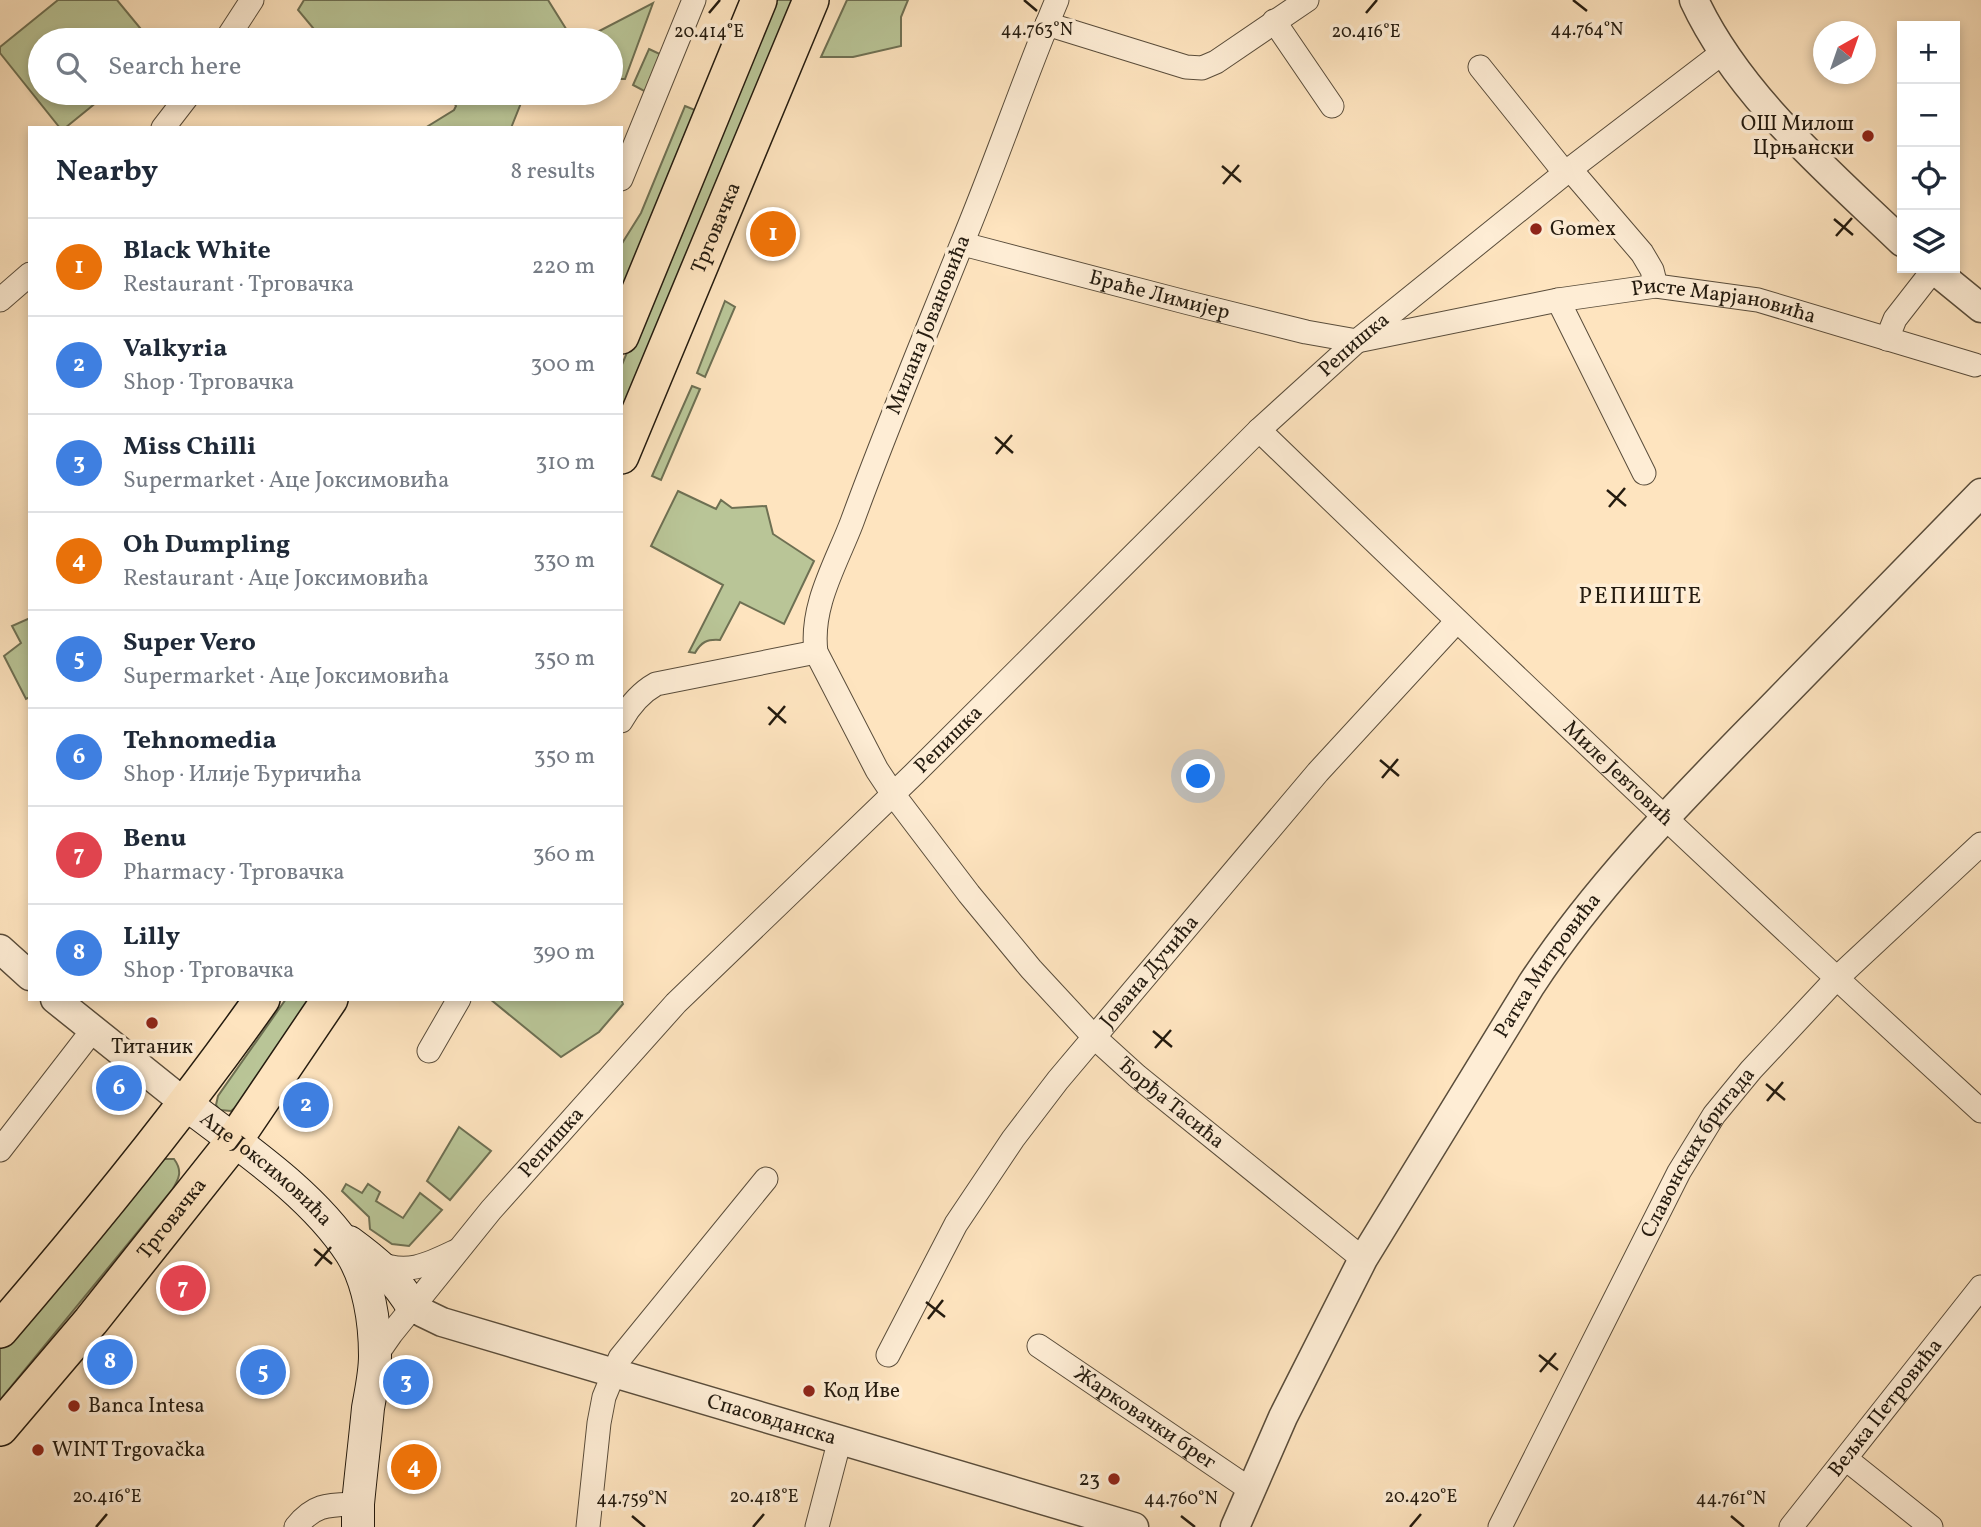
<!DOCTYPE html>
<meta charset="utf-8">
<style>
body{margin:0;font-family:Vollkorn,serif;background:#f2f2f3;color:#1f2937}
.controls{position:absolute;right:21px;top:21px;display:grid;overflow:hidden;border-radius:0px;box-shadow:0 4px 10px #0003}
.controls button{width:63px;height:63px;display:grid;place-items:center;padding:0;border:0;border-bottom:2px solid #e0e1e3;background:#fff;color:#1f2937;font:35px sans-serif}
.compass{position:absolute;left:1813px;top:21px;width:63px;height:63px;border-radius:50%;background:#fff;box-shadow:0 4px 10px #0003;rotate:40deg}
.you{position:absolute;left:1199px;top:777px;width:24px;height:24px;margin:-18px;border:5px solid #fff;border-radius:50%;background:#1a73e8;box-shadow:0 0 0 10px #1a73e833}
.badge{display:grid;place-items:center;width:46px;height:46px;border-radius:50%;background:#0b8043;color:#fff;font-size:23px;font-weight:700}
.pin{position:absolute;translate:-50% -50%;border:4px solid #fff;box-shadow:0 2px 7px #0006}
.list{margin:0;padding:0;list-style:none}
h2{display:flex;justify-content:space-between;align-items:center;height:91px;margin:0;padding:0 28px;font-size:30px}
h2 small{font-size:23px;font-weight:400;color:#747a83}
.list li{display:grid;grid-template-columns:46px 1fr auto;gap:21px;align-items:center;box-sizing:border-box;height:98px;padding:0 28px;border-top:2px solid #e0e1e3}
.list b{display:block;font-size:26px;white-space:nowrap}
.list p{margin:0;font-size:23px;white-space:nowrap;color:#747a83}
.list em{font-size:23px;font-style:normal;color:#747a83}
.icon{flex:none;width:38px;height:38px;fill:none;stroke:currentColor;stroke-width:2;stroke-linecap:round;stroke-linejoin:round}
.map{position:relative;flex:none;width:1981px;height:1527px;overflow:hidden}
.search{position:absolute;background:#fff;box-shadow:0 4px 10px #0003;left:28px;top:28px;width:595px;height:77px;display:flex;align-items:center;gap:18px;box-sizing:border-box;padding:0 24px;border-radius:38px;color:#747a83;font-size:26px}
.panel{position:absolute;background:#fff;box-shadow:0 4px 10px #0003;left:28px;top:126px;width:595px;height:875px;border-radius:0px}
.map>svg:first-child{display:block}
.green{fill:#b9c597;stroke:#6e7053;stroke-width:2}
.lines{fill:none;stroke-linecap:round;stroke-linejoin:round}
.minor-casing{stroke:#5a4d3b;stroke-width:25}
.tertiary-casing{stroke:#5a4d3b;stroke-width:31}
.secondary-casing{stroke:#241b0f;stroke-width:34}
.primary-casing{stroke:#241b0f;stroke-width:38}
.minor{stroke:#feedd5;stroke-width:23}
.tertiary{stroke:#feedd5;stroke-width:28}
.secondary{stroke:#feedd5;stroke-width:32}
.primary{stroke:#fee4bf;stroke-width:35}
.ticks{fill:none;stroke:#241b0f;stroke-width:2.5}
.poi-dot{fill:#8f2418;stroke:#feedd5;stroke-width:2.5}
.labels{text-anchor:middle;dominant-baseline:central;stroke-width:7;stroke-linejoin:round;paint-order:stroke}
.poi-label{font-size:21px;fill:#241b0f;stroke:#feedd5;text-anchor:start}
.street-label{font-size:21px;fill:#241b0f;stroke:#feedd5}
.neighbourhood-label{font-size:23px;letter-spacing:2px;fill:#241b0f;stroke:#feedd5}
.ticks-label{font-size:18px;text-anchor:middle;fill:#241b0f;stroke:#feedd5;stroke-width:7;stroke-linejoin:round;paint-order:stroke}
</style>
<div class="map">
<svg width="1981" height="1527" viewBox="0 0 1981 1527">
<rect width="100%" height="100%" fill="#fee4bf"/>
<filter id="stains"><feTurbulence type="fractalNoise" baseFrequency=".00286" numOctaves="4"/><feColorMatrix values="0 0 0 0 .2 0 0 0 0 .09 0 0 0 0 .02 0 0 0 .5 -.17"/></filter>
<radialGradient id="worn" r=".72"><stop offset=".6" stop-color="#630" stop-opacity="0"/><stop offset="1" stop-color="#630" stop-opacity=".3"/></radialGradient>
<!-- green -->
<g class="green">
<polygon points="58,0 117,0 150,40 40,40 40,93 108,93 65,128 60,128 0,53 0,47"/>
<polygon points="304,0 548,0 573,40 323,40 298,10"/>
<polygon points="772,0 798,0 621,427 621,367"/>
<polygon points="847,0 908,0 901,17 901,46 853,57 821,57"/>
<polygon points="653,3 625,79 611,79 611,40 582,40"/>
<polygon points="649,49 664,56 646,92 633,85"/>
<polygon points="448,93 525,93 511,128 425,128 454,110 456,106"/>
<polygon points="685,106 695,110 621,291 621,245 641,213"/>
<polygon points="725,301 735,307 705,377 697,373"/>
<polygon points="692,386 700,389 661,480 652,476"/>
<path d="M678,491L716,509L721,500L732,508L766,506L773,534L814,561L784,624L740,602L720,640C707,639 701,642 695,653L689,652L723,585L651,546Z"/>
<polygon points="30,618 30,697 26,699 4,656 21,643 12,626"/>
<polygon points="286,999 315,999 245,1100 231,1111 220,1110 216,1105 218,1096"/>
<polygon points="490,999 621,999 623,1004 599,1032 561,1057"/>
<polygon points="459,1127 491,1151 450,1200 427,1181"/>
<path d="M164,1159H174C183,1171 179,1179 172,1190L0,1400V1347Z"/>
<polygon points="346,1184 362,1193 368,1184 380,1192 376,1201 403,1218 420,1193 442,1210 409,1246 392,1244 370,1229 369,1217 342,1191"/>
</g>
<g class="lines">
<defs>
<g id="minor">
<path id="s1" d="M1057,0C1023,81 995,165 961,246C924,338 886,429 852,522C836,564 810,606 816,652L877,770L893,794L969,894L1031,969L1094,1037L1137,1076L1363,1259"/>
<polyline points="1274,21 1332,106"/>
<polyline points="1047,24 1186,67 1202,68 1216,62 1307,0"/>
<polyline points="226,40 252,0"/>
<polyline points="1480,67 1565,173"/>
<polyline points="163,128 190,93"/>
<polyline points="1570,169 1642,253 1652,270 1656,286"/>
<polyline points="621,179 694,0"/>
<path id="s2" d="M963,244L1189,303L1306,332L1357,341L1558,300L1656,286L1758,300L1975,365"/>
<polyline points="0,300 30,274"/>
<polyline points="1558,300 1644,473"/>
<polyline points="1887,339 1895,319 1934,269"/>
<path id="s3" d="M1259,430C1497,660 1737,888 1981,1111"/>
<path d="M621,721C630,705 640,693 656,684L816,652"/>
<polyline points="429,1051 459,999"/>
<polyline points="0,1150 92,1031"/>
<path d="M377,1262C406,1276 429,1264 456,1251"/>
<path id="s4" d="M1039,1346L1251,1490"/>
<path id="s5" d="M888,1355L956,1224L1013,1139L1058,1080L1318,772L1457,621"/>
<path id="s6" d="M375,1357L391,1334L491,1210L676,1003L914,774L1259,430L1357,341L1565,173L1722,53"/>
<polyline points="1846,1459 1931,1527"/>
<path d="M296,1527C315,1503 330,1505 358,1504"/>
<polyline points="588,1527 599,1423 604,1397 620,1358 766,1179"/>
<polyline points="817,1527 840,1439"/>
<path id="s7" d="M1500,1527L1679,1172L1714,1115L1751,1070L1836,979L1981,844"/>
<path id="s8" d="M1791,1527L1981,1287"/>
</g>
<g id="tertiary">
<path d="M1694,0C1738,95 1827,170 1902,242"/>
<polyline points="1932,268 1981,308"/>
<polyline points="0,949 30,976"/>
<polyline points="55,999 186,1104"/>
<path id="s9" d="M413,1308L442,1322L1134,1527"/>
<path id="s10" d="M1235,1527L1283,1417L1363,1259L1531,985C1599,881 1687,794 1774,705C1843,635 1912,564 1981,493"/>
</g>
<g id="secondary">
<path id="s11" d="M186,1104C242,1147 312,1193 351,1253C369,1282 375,1322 375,1356C375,1373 371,1391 368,1408C365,1440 361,1472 358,1504V1527"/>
<path d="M349,1242C375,1261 397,1279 413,1308"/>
</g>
<g id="primary">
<polyline points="621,336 759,0"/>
<path id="s12" d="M621,456L811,0"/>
<path d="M0,1330C92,1223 181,1114 262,999"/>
<path id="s13" d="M0,1428L91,1321L234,1141L330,999"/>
</g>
</defs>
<!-- minor casing -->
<use href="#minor" class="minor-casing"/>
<!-- tertiary casing -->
<use href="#tertiary" class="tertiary-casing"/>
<!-- secondary casing -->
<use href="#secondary" class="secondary-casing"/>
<!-- primary casing -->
<use href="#primary" class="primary-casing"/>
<!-- minor -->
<use href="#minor" class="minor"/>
<!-- tertiary -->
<use href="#tertiary" class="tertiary"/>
<!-- secondary -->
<use href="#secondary" class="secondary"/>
<!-- primary -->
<use href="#primary" class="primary"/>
</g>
<!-- ticks -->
<path class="ticks" d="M1024,0L1037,11M1573,0L1587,11M709,13L720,0M1366,13L1377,0M1222,166L1241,182M1223,184L1239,165M1834,219L1853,235M1836,236L1852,218M995,437L1013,453M996,454L1012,435M1607,490L1626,506M1609,507L1625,488M768,707L786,723M769,725L785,706M1380,760L1399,776M1382,778L1398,759M1153,1031L1172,1047M1155,1048L1171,1030M1766,1084L1785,1100M1767,1101L1783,1082M314,1249L332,1264M315,1266L331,1247M926,1302L945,1317M928,1319L943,1300M1539,1355L1558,1370M1540,1372L1556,1353M632,1516L645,1527M1181,1516L1195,1527M1731,1516L1744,1527M96,1527L107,1514M753,1527L764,1514M1410,1527L1421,1514"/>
<!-- markers -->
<g class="poi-dot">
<circle cx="1868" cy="136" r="7"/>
<circle cx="1536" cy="229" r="7"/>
<circle cx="152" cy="1023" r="7"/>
<circle cx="809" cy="1391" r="7"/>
<circle cx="74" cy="1406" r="7"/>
<circle cx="38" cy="1450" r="7"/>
<circle cx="1114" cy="1479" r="7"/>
</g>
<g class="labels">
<!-- poi labels -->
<g class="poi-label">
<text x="1854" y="124" text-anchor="end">ОШ Милош<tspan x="1854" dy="24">Црњански</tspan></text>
<text x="1550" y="229">Gomex</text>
<text x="152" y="1047" text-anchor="middle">Титаник</text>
<text x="823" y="1391">Код Иве</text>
<text x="88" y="1406">Banca Intesa</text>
<text x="52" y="1450">WINT Trgovačka</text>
<text x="1100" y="1479" text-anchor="end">23</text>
</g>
<!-- street labels -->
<g class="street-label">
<text stroke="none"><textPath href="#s12" startOffset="247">Трговачка</textPath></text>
<text stroke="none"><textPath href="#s2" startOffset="203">Браће Лимијер</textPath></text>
<text stroke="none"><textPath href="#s2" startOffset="779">Ристе Марјановића</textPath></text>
<text transform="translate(929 325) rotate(-68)">Милана Јовановића</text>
<text stroke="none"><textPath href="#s6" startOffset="1410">Репишка</textPath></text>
<text stroke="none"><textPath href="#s6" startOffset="844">Репишка</textPath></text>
<text stroke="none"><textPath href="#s3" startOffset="497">Миле Јевтовић</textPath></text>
<text stroke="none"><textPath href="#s10" startOffset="644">Ратка Митровића</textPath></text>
<text stroke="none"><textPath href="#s5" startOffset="466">Јована Дучића</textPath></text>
<text stroke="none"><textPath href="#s1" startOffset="1276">Ђорђа Тасића</textPath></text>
<text stroke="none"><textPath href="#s6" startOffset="278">Репишка</textPath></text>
<text stroke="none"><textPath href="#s7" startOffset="424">Славонских бригада</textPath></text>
<text stroke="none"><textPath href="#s11" startOffset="103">Аце Јоксимовића</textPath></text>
<text stroke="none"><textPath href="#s13" startOffset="271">Трговачка</textPath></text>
<text stroke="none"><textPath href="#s8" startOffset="152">Вељка Петровића</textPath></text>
<text stroke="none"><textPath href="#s4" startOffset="128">Жарковачки брег</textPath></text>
<text stroke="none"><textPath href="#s9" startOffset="376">Спасовданска</textPath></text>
</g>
<!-- neighbourhood labels -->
<g class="neighbourhood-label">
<text x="1641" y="597">РЕПИШТЕ</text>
</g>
</g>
<g class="ticks-label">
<text x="1037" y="35">44.763°N</text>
<text x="1587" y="35">44.764°N</text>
<text x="709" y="37">20.414°E</text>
<text x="1366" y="37">20.416°E</text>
<text x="107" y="1502">20.416°E</text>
<text x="764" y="1502">20.418°E</text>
<text x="1421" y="1502">20.420°E</text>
<text x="632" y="1504">44.759°N</text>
<text x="1181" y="1504">44.760°N</text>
<text x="1731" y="1504">44.761°N</text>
</g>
<rect width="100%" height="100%" filter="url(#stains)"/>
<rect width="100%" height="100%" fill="url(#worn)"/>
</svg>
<div class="controls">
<button>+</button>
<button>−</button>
<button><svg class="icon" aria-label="locate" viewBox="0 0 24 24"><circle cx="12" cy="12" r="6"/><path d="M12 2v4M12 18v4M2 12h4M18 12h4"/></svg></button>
<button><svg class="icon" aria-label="layers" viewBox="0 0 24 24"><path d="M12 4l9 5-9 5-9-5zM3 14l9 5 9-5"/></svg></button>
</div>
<svg class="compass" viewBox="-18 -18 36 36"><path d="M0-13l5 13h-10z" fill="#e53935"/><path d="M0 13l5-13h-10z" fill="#747a83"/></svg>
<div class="you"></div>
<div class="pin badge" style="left:773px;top:234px;background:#e8710a">1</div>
<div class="pin badge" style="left:306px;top:1105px;background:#3f7fe0">2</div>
<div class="pin badge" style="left:406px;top:1382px;background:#3f7fe0">3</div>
<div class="pin badge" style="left:414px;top:1467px;background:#e8710a">4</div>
<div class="pin badge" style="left:263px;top:1372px;background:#3f7fe0">5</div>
<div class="pin badge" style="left:119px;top:1088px;background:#3f7fe0">6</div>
<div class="pin badge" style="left:183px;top:1288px;background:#e0444e">7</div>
<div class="pin badge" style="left:110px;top:1362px;background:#3f7fe0">8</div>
<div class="search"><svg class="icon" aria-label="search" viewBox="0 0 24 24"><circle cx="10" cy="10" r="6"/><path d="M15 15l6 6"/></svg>Search here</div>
<section class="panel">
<h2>Nearby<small>8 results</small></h2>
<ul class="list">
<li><span class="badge" style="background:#e8710a">1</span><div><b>Black White</b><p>Restaurant · Трговачка</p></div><em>220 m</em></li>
<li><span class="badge" style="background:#3f7fe0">2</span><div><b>Valkyria</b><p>Shop · Трговачка</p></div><em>300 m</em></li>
<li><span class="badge" style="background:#3f7fe0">3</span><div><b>Miss Chilli</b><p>Supermarket · Аце Јоксимовића</p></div><em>310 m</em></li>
<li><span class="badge" style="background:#e8710a">4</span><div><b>Oh Dumpling</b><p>Restaurant · Аце Јоксимовића</p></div><em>330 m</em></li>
<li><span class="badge" style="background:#3f7fe0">5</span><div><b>Super Vero</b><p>Supermarket · Аце Јоксимовића</p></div><em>350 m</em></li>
<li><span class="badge" style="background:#3f7fe0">6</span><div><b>Tehnomedia</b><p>Shop · Илије Ђуричића</p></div><em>350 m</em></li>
<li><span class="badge" style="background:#e0444e">7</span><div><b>Benu</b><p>Pharmacy · Трговачка</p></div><em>360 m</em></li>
<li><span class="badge" style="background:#3f7fe0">8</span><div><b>Lilly</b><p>Shop · Трговачка</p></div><em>390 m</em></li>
</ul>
</section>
</div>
